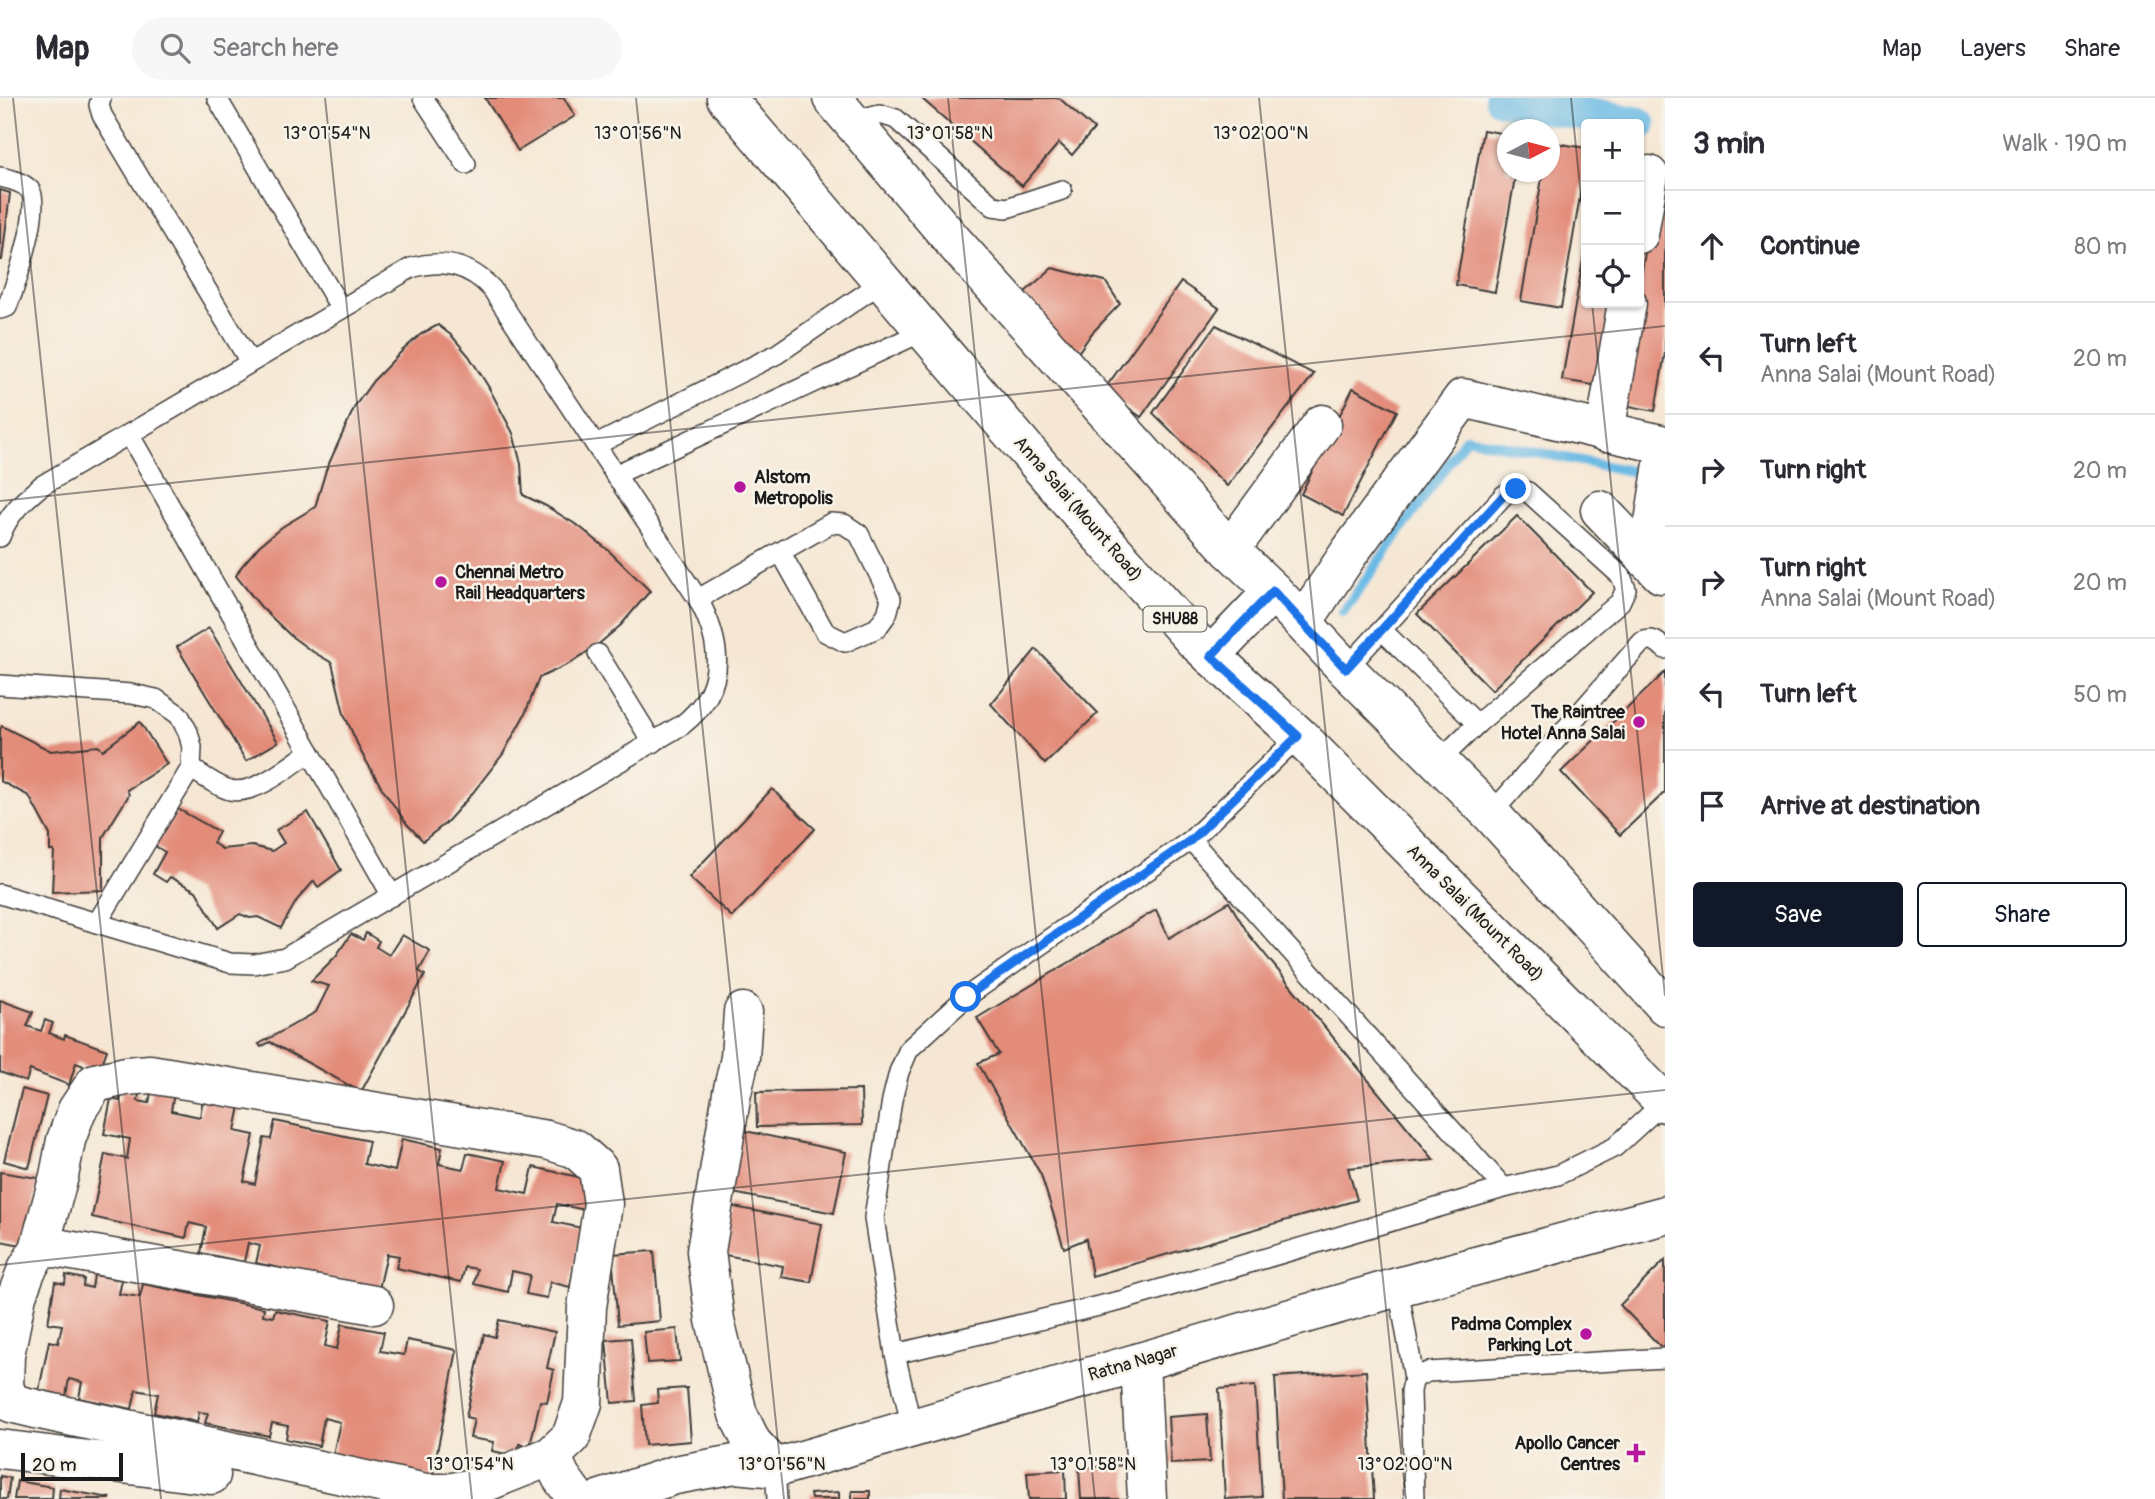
<!DOCTYPE html>
<meta charset="utf-8">
<style>
body{margin:0;font-family:Pangolin,sans-serif;background:#f7f7f7;color:#2b2b33}
.controls{position:absolute;right:21px;top:21px;display:grid;overflow:hidden;border-radius:7px;box-shadow:0 2px 5px #0004}
.controls button{width:63px;height:63px;display:grid;place-items:center;padding:0;border:0;border-bottom:2px solid #e1e1e2;background:#fff;color:#2b2b33;font:35px sans-serif}
.compass{position:absolute;left:1497px;top:21px;width:63px;height:63px;border-radius:50%;background:#fff;box-shadow:0 2px 5px #0004;rotate:84deg}
.scale{position:absolute;left:21px;bottom:18px;width:102px;box-sizing:border-box;padding-left:7px;border:4px solid #1c1c1c;border-top:0;font-size:19px;line-height:24px;white-space:nowrap;color:#1c1c1c;-webkit-text-stroke:5px #f7f3e8;paint-order:stroke}
.stop{position:absolute;width:21px;height:21px;margin:-16px;border:5px solid #1a73e8;border-radius:50%;background:#fff}
.stop.end{background:#1a73e8;border-color:#fff;box-shadow:0 2px 7px #0008}
.list{margin:0;padding:0;list-style:none}
h2{display:flex;justify-content:space-between;align-items:center;height:91px;margin:0;padding:0 28px;font-size:30px}
h2 small{font-size:23px;font-weight:400;color:#7c7c81}
.list li{display:grid;grid-template-columns:46px 1fr auto;gap:21px;align-items:center;box-sizing:border-box;height:112px;padding:0 28px;border-top:2px solid #e1e1e2}
.list b{display:block;font-size:26px;white-space:nowrap}
.list p{margin:0;font-size:23px;white-space:nowrap;color:#7c7c81}
.list em{font-size:23px;font-style:normal;color:#7c7c81}
.actions{display:flex;gap:14px;padding:21px 28px}
.actions a{flex:1;padding:16px 0;border:2px solid #111827;border-radius:7px;text-align:center;font-size:24px;color:#111827}
.actions .main{background:#111827;color:#fff}
.icon{flex:none;width:38px;height:38px;fill:none;stroke:currentColor;stroke-width:2;stroke-linecap:round;stroke-linejoin:round}
.map{position:relative;flex:none;width:1665px;height:1401px;overflow:hidden}
header{display:flex;align-items:center;gap:42px;box-sizing:border-box;height:98px;padding:0 35px;background:#fff;border-bottom:2px solid #e1e1e2}
header strong{font-size:33px}
nav{display:flex;gap:38px;margin-inline-start:auto;font-size:24px}
.search{width:490px;height:63px;background:#f7f7f7;display:flex;align-items:center;gap:18px;box-sizing:border-box;padding:0 24px;border-radius:38px;color:#7c7c81;font-size:26px}
main{display:flex}
aside{flex:1;background:#fff}
.map>svg:first-child{display:block}
.lines{fill:none;stroke-linecap:round;stroke-linejoin:round}
.stream{stroke:#69bae5;stroke-width:10}
.canal{stroke:#69bae5;stroke-width:35}
.building{fill:#e38c7a}
.lane-casing{stroke:#3d3a38;stroke-width:22}
.street-casing{stroke:#3d3a38;stroke-width:41}
.primary-casing{stroke:#3d3a38;stroke-width:41}
.lane{stroke:#fff;stroke-width:19}
.street{stroke:#fff;stroke-width:38}
.primary{stroke:#fff;stroke-width:38}
.route{stroke:#1a73e8;stroke-width:9}
.ticks{fill:none;stroke:#1c1c1c;stroke-width:2;stroke-opacity:0.45}
.poi-dot{fill:#b5179e;stroke:#f7f3e8;stroke-width:2.5}
.labels{text-anchor:middle;dominant-baseline:central;stroke-width:5;stroke-linejoin:round;paint-order:stroke}
.shield{fill:#f7f3e8;stroke:#5e5c59;stroke-width:2}
.shield-label{font-size:16px;font-weight:bold;fill:#1c1c1c}
.poi-label{font-size:18px;font-weight:bold;fill:#1c1c1c;stroke:#f7f3e8;text-anchor:end}
.street-label{font-size:18px;fill:#1c1c1c;stroke:#f7f3e8}
.ticks-label{font-size:18px;text-anchor:middle;fill:#1c1c1c;stroke:#f7f3e8;stroke-width:5;stroke-linejoin:round;paint-order:stroke}
</style>
<header>
<strong>Map</strong>
<div class="search"><svg class="icon" aria-label="search" viewBox="0 0 24 24"><circle cx="10" cy="10" r="6"/><path d="M15 15l6 6"/></svg>Search here</div>
<nav><a>Map</a><a>Layers</a><a>Share</a></nav>
</header>
<main>
<div class="map">
<svg width="1665" height="1401" viewBox="0 0 1665 1401">
<rect width="100%" height="100%" fill="#f7f3e8"/>
<filter id="ink" filterUnits="userSpaceOnUse"><feTurbulence type="fractalNoise" baseFrequency=".0143" numOctaves="2"/><feDisplacementMap in="SourceGraphic" scale="14" xChannelSelector="R" yChannelSelector="G"/><feConvolveMatrix kernelMatrix="1 2 1 2 8 2 1 2 1" color-interpolation-filters="sRGB"/></filter>
<filter id="wash" filterUnits="userSpaceOnUse"><feTurbulence type="fractalNoise" baseFrequency=".00686" numOctaves="4" result="noise"/><feDisplacementMap in="SourceGraphic" scale="28" xChannelSelector="R" yChannelSelector="G"/><feGaussianBlur stdDeviation="1.57" result="paint"/><feColorMatrix in="noise" values="0 0 0 0 0 0 0 0 0 0 0 0 0 0 0 0 0 1.4 0 .05"/><feComposite in="paint" operator="in"/></filter>
<g filter="url(#wash)">
<rect width="100%" height="100%" fill="#f6e7d4"/>
<g class="lines">
<!-- stream -->
<polyline class="stream" points="1343,514 1466,340 1655,378"/>
<!-- canal -->
<polyline class="canal" points="1502,0 1638,26"/>
</g>
<g id="blocks">
<!-- building -->
<g class="building">
<polygon points="485,0 564,0 575,18 518,53"/>
<polygon points="921,0 1059,0 1094,31 1072,57 1059,45 1022,88"/>
<polygon points="1483,32 1507,36 1507,74 1516,74 1495,194 1456,187"/>
<polygon points="1549,44 1586,50 1586,63 1561,210 1521,203 1543,74 1549,74"/>
<polygon points="1659,73 1665,74 1665,255 1655,313 1619,306"/>
<polygon points="0,92 10,95 2,162 0,162"/>
<polygon points="1585,151 1586,205 1620,205 1605,289 1562,282"/>
<polygon points="1052,170 1105,183 1120,206 1092,235 1070,266 1016,202"/>
<polygon points="1181,184 1219,210 1141,319 1104,292"/>
<polygon points="438,227 452,238 469,258 488,288 513,335 521,366 523,397 546,408 580,429 608,452 650,493 621,527 600,545 569,566 539,580 525,616 503,656 471,697 446,725 423,743 407,726 383,692 361,654 344,616 332,565 310,552 291,538 261,509 236,478 241,469 259,448 282,429 315,409 326,372 355,308 373,283 403,252 421,236"/>
<polygon points="1216,227 1314,276 1227,388 1153,315"/>
<polygon points="1353,290 1397,313 1343,418 1301,396"/>
<polygon points="1517,418 1592,494 1492,592 1417,516"/>
<polygon points="209,530 278,644 246,663 177,549"/>
<polygon points="1036,551 1098,615 1045,666 991,606"/>
<polygon points="1665,574 1665,694 1620,737 1561,674"/>
<polygon points="140,624 167,666 127,692 129,697 103,739 103,792 52,794 54,753 50,753 50,737 29,698 0,683 0,632 2,628 51,653 98,648 103,652"/>
<polygon points="772,691 815,731 732,819 689,779"/>
<polygon points="178,711 219,734 213,745 222,751 252,748 272,753 284,745 276,732 308,714 341,772 318,789 314,783 297,802 281,830 258,819 250,820 240,816 218,830 196,793 170,779 166,784 153,776 165,754 155,748"/>
<polygon points="1229,804 1249,837 1434,1062 1348,1070 1357,1102 1092,1178 1086,1141 1064,1150 1041,1077 978,965 999,956 977,920 1156,812 1169,840"/>
<polygon points="366,835 379,843 376,849 389,857 402,837 430,853 419,873 425,877 361,994 270,944 261,949 259,946 316,914 329,888 311,883 336,858 351,836 363,842"/>
<polygon points="0,902 33,914 27,928 41,933 45,922 53,925 49,935 64,941 65,937 107,952 99,974 76,965 69,987 30,972 26,984 0,974"/>
<polygon points="152,989 174,994 171,1013 200,1019 203,1000 240,1008 235,1033 254,1037 244,1083 255,1086 264,1040 271,1041 275,1023 369,1043 364,1066 395,1073 402,1041 442,1050 439,1066 463,1071 467,1055 505,1063 499,1090 527,1096 533,1069 592,1082 585,1112 557,1106 553,1124 582,1130 570,1189 550,1184 547,1200 526,1196 530,1177 512,1173 508,1194 474,1186 477,1171 465,1169 461,1184 396,1170 399,1158 387,1156 379,1191 256,1165 260,1148 248,1145 244,1164 201,1155 206,1129 189,1125 186,1140 92,1119 105,1056 127,1061 130,1041 104,1036 111,1001 120,1003 122,992 139,996 138,1003 149,1005"/>
<polygon points="22,991 47,998 29,1070 4,1063"/>
<polygon points="861,992 862,1027 757,1029 756,994"/>
<polygon points="740,1032 846,1054 834,1115 728,1094"/>
<polygon points="0,1074 38,1080 27,1148 0,1143"/>
<polygon points="729,1108 822,1126 811,1184 781,1179 783,1168 720,1156"/>
<polygon points="654,1153 660,1223 618,1227 612,1156"/>
<polygon points="1665,1162 1665,1247 1662,1250 1620,1207"/>
<polygon points="66,1177 84,1181 83,1188 92,1190 94,1177 122,1182 119,1196 140,1199 143,1186 264,1210 263,1217 273,1219 275,1212 330,1223 325,1248 337,1251 342,1226 384,1234 380,1253 404,1257 407,1242 457,1252 432,1380 332,1361 340,1324 324,1320 319,1348 286,1341 288,1328 272,1325 269,1338 205,1325 208,1315 199,1314 197,1324 154,1315 158,1296 136,1292 132,1311 79,1300 82,1284 69,1281 66,1298 39,1292 49,1243 58,1245 62,1227 48,1225 55,1184 65,1186"/>
<polygon points="499,1222 555,1234 547,1270 554,1272 547,1304 540,1303 530,1348 519,1346 517,1358 492,1353 494,1344 470,1340 474,1321 466,1319 484,1236 495,1239"/>
<polygon points="677,1231 680,1263 647,1265 644,1234"/>
<polygon points="631,1240 636,1303 612,1305 606,1242"/>
<polygon points="1366,1273 1374,1401 1282,1401 1275,1279"/>
<polygon points="1255,1288 1262,1399 1225,1401 1219,1291"/>
<polygon points="687,1290 691,1343 645,1347 642,1307 658,1305 657,1292"/>
<polygon points="1207,1316 1210,1364 1171,1366 1168,1319"/>
<polygon points="1126,1367 1128,1401 1081,1401 1079,1370"/>
<polygon points="1065,1372 1066,1401 1029,1401 1027,1374"/>
<polygon points="0,1378 10,1380 7,1401 0,1401"/>
<polygon points="17,1383 53,1389 52,1401 14,1401"/>
<polygon points="60,1391 110,1400 110,1401 59,1401"/>
<rect x="852" y="1393" width="18" height="8"/>
<polygon points="839,1394 839,1401 811,1401 810,1396"/>
</g>
</g>
</g>
<g filter="url(#ink)">
<use href="#blocks" fill-opacity="0" stroke="#3d3a38" stroke-width="2"/>
<g class="lines">
<defs>
<g id="lane">
<polyline points="101,0 99,7 102,17 250,264"/>
<polyline points="217,0 341,211"/>
<polyline points="423,0 466,66"/>
<polyline points="851,23 880,16 896,21 993,108 1007,110 1062,92"/>
<path d="M0,79C9,81 23,84 30,92C42,110 15,189 7,209L0,211"/>
<polyline points="129,336 392,798"/>
<polyline points="596,347 777,256 882,184"/>
<polyline points="615,377 926,232"/>
<path d="M0,439C8,416 23,403 41,388L411,170C443,161 469,166 492,191L698,501C723,547 727,592 682,627L285,860L254,866L230,865L0,796"/>
<polyline points="698,501 831,425 844,426 859,436 891,501 887,516 877,530 845,544 825,534 781,455"/>
<polyline points="1382,532 1477,626"/>
<polyline points="598,556 653,645"/>
<polyline points="1346,571 1504,397 1516,391 1528,394 1621,478 1626,491 1620,504 1477,626 1439,663"/>
<polyline points="0,587 132,596 156,601 179,617 188,634 192,649 191,670 97,825"/>
<path d="M191,670C203,678 216,688 230,692C255,698 291,667 310,654"/>
<path d="M1491,716L1642,544C1653,539 1657,544 1665,551"/>
<polyline points="1191,742 1504,1090"/>
<polyline points="1398,1189 1414,1280"/>
<polyline points="895,1256 1120,1203 1504,1090 1558,1077 1615,1049 1664,1004"/>
<polyline points="912,1330 895,1256 874,1120 892,1002 899,974 909,951 966,899 1191,742 1299,638"/>
<polyline points="775,1370 777,1401"/>
<polyline points="1414,1401 1411,1293 1414,1280 1428,1274 1665,1260"/>
</g>
<g id="street">
<polyline points="1639,136 1649,77"/>
<polyline points="1605,334 1627,205"/>
<polyline points="1665,353 1648,463 1665,466"/>
<polyline points="1600,412 1661,476"/>
<polyline points="1230,452 1322,326"/>
<polyline points="1303,524 1349,455 1463,300 1665,347"/>
<polyline points="743,914 740,960 732,995 706,1153 715,1222 738,1316 752,1345 775,1370"/>
<polyline points="39,1151 59,1078 66,1042 77,1012 95,985 126,978 150,976 547,1042 576,1051 598,1071 603,1106 587,1209 583,1305 571,1339 551,1358 469,1391 448,1395 426,1395 40,1312 11,1305 4,1289 5,1257 17,1197 27,1171 39,1151 56,1150 374,1207"/>
<polyline points="1140,1264 1147,1401"/>
<polyline points="0,1351 211,1377"/>
<polyline points="551,1358 561,1379 577,1401"/>
<polyline points="601,1401 675,1377 735,1366 775,1370 1398,1189 1665,1117"/>
</g>
<g id="primary">
<polyline points="726,0 1086,422 1194,542 1299,638 1665,1005"/>
<polyline points="832,0 952,142 1230,452 1273,493 1346,571 1491,716 1665,908"/>
<polyline points="1211,558 1273,493"/>
</g>
</defs>
<!-- lane casing -->
<use href="#lane" class="lane-casing"/>
<!-- street casing -->
<use href="#street" class="street-casing"/>
<!-- primary casing -->
<use href="#primary" class="primary-casing"/>
<!-- lane -->
<use href="#lane" class="lane"/>
<!-- street -->
<use href="#street" class="street"/>
<!-- primary -->
<use href="#primary" class="primary"/>
</g>
</g>
<g class="lines" filter="url(#ink)">
<!-- route -->
<polyline class="route" points="966,899 1191,742 1298,638 1211,558 1273,493 1346,571 1504,397 1516,391"/>
</g>
<!-- ticks -->
<path class="ticks" d="M13,0L161,1401M325,0L472,1401M636,0L784,1401M948,0L1095,1401M1259,0L1406,1401M1571,0L1586,149M1592,205L1665,898M0,403L1665,228M0,1167L1665,992"/>
<!-- markers -->
<g class="poi-dot">
<circle cx="740" cy="389" r="7"/>
<circle cx="441" cy="484" r="7"/>
<circle cx="1639" cy="624" r="7"/>
<circle cx="1586" cy="1236" r="7"/>
<path d="M1632.5 1344.5h7v7h7v7h-7v7h-7v-7h-7v-7h7z"/>
</g>
<g class="labels">
<!-- shield labels -->
<rect class="shield" x="1143.5" y="508.5" width="63" height="25" rx="5"/>
<g class="shield-label">
<text x="1175" y="521">SHU88</text>
</g>
<!-- poi labels -->
<g class="poi-label">
<text x="754" y="379" text-anchor="start">Alstom<tspan x="754" dy="21">Metropolis</tspan></text>
<text x="455" y="474" text-anchor="start">Chennai Metro<tspan x="455" dy="21">Rail Headquarters</tspan></text>
<text x="1625" y="614">The Raintree<tspan x="1625" dy="21">Hotel Anna Salai</tspan></text>
<text x="1572" y="1226">Padma Complex<tspan x="1572" dy="21">Parking Lot</tspan></text>
<text x="1620" y="1345">Apollo Cancer<tspan x="1620" dy="21">Centres</tspan></text>
</g>
<!-- street labels -->
<g class="street-label">
<text transform="translate(1078 411) rotate(49)">Anna Salai (Mount Road)</text>
<text transform="translate(1475 815) rotate(45)">Anna Salai (Mount Road)</text>
<text transform="translate(1133 1265) rotate(-16)">Ratna Nagar</text>
</g>
</g>
<g class="ticks-label">
<text x="327" y="41">13°01'54"N</text>
<text x="638" y="41">13°01'56"N</text>
<text x="950" y="41">13°01'58"N</text>
<text x="1261" y="41">13°02'00"N</text>
<text x="470" y="1372">13°01'54"N</text>
<text x="782" y="1372">13°01'56"N</text>
<text x="1093" y="1372">13°01'58"N</text>
<text x="1405" y="1372">13°02'00"N</text>
</g>
</svg>
<div class="controls">
<button>+</button>
<button>−</button>
<button><svg class="icon" aria-label="locate" viewBox="0 0 24 24"><circle cx="12" cy="12" r="6"/><path d="M12 2v4M12 18v4M2 12h4M18 12h4"/></svg></button>
</div>
<svg class="compass" viewBox="-18 -18 36 36"><path d="M0-13l5 13h-10z" fill="#e53935"/><path d="M0 13l5-13h-10z" fill="#7c7c81"/></svg>
<div class="scale">20 m</div>
<div class="stop" style="left:966px;top:899px"></div>
<div class="stop end" style="left:1516px;top:391px"></div>
</div>
<aside>
<h2>3 min<small>Walk · 190 m</small></h2>
<ul class="list">
<li><svg class="icon" aria-label="ahead" viewBox="0 0 24 24"><path d="M12 20V5M6 11l6-6 6 6"/></svg><div><b>Continue</b></div><em>80 m</em></li>
<li><svg class="icon" aria-label="left" viewBox="0 0 24 24"><path d="M17 20v-9H6M10 6l-5 5 5 5"/></svg><div><b>Turn left</b><p>Anna Salai (Mount Road)</p></div><em>20 m</em></li>
<li><svg class="icon" aria-label="right" viewBox="0 0 24 24"><path d="M7 20v-9h11M14 6l5 5-5 5"/></svg><div><b>Turn right</b></div><em>20 m</em></li>
<li><svg class="icon" aria-label="right" viewBox="0 0 24 24"><path d="M7 20v-9h11M14 6l5 5-5 5"/></svg><div><b>Turn right</b><p>Anna Salai (Mount Road)</p></div><em>20 m</em></li>
<li><svg class="icon" aria-label="left" viewBox="0 0 24 24"><path d="M17 20v-9H6M10 6l-5 5 5 5"/></svg><div><b>Turn left</b></div><em>50 m</em></li>
<li><svg class="icon" aria-label="arrive" viewBox="0 0 24 24"><path d="M6 21V4h12l-3 4 3 4H6"/></svg><div><b>Arrive at destination</b></div></li>
</ul>
<div class="actions"><a class="main">Save</a><a>Share</a></div>
</aside>
</main>
